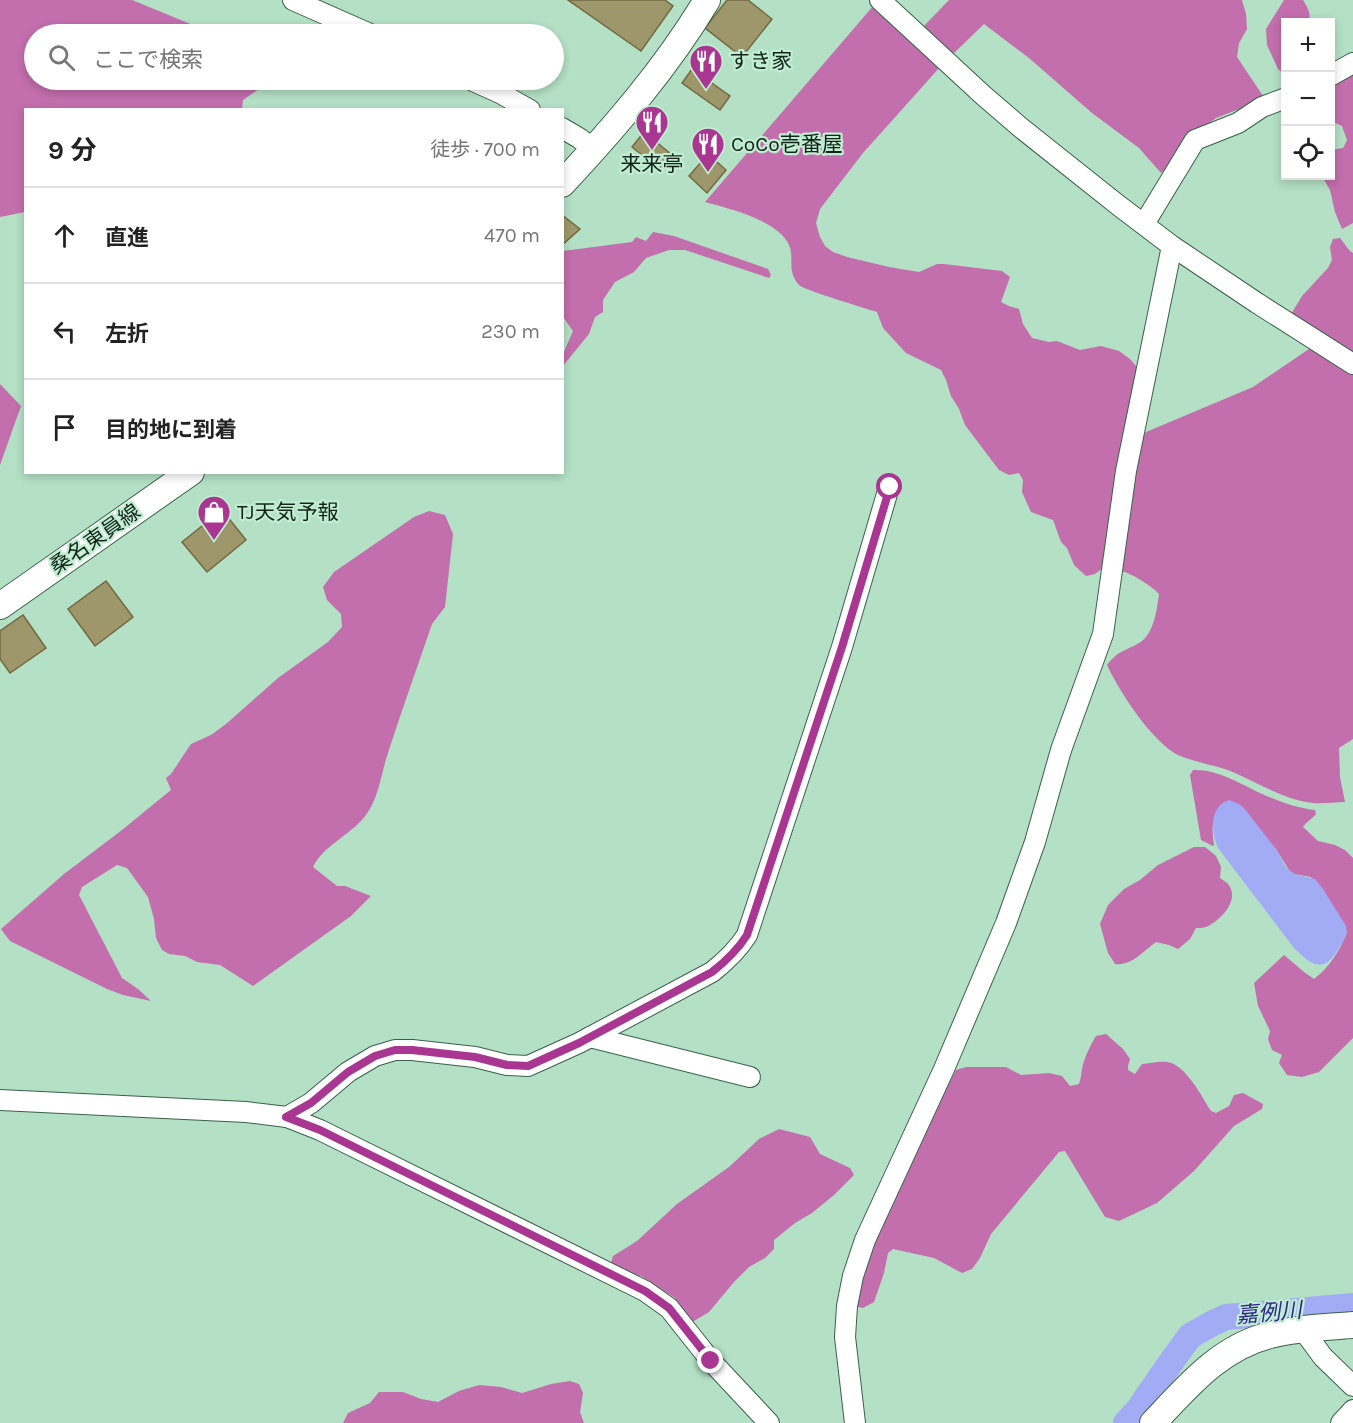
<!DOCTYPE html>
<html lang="ja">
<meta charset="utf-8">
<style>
body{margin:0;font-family:Karla,"Noto Sans JP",sans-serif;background:#f6f6f6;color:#222}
.controls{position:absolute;right:18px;top:18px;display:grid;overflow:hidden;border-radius:0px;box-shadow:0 3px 9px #0003}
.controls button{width:54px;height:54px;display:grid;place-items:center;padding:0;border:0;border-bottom:2px solid #e0e0e0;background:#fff;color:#222;font:30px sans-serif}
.stop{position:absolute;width:18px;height:18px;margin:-14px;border:4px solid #a93690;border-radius:50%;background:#fff}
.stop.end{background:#a93690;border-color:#fff;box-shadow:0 2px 6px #0008}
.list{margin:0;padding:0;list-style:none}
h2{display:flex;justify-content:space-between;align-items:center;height:78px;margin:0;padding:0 24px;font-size:26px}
h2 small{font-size:20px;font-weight:400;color:#767676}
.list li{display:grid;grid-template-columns:39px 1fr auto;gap:18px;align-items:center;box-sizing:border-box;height:96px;padding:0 24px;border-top:2px solid #e0e0e0}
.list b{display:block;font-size:22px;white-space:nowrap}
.list em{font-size:20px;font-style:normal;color:#767676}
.icon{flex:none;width:33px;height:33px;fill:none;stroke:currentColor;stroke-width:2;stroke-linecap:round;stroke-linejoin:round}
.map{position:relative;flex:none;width:1353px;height:1423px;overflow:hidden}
.search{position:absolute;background:#fff;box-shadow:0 3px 9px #0003;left:24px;top:24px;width:540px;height:66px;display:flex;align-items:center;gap:15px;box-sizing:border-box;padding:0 21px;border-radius:33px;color:#767676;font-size:22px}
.panel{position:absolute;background:#fff;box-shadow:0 3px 9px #0003;left:24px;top:108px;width:540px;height:366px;border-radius:0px}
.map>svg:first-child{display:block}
.forest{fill:#c36ead}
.water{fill:#a2acf5}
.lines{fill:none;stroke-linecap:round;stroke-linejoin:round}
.river{stroke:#a2acf5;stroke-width:26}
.building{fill:#9f976c;stroke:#726941;stroke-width:1.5}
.minor-casing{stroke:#39614a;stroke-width:22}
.major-casing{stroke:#39614a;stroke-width:28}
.minor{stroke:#fff;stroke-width:20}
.major{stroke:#fff;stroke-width:26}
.route{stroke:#a93690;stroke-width:8}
.labels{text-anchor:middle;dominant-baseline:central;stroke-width:4.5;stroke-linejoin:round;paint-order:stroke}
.poi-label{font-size:21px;fill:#13241b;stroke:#c1edd2;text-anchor:start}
.street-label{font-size:21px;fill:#13241b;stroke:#c1edd2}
.water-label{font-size:22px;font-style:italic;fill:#2f278e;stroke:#c1edd2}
</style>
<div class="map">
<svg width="1353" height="1423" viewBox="0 0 1353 1423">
<rect width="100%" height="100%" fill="#b4e0c5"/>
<!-- forest -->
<g class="forest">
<polygon points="0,0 132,0 215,34 34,34 34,80 272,80 243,100 242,109 26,110 25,212 0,217"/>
<polygon points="949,0 1242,0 1246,14 1247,29 1239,43 1237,57 1265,99 1216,118 1197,132 1181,153 1161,173 1139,148 1092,113 1029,58 984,24 951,56 923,27"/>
<path d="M1284,0H1303C1308,8 1311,13 1309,22H1286L1285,75L1278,69L1267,45L1266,29Z"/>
<path d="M874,5L940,67L863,153L820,209L816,223L820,237L825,246L833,252L847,257L889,267L919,272L937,264H944L1002,271L1010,277L1001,302L1009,306L1019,309L1023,324L1032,338L1049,342L1057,341L1080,350L1101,346L1119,351L1130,359L1141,372L1107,565L1095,574L1086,576L1074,565L1067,548L1061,542L1053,520L1031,512L1022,492L1023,480L1019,473L1009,475L999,470L965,425L959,409L951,396L946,380L941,370L906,353L883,328L877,312C865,308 804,290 799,285C786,270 795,259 789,245C778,220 730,209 705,202Z"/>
<polygon points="1353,72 1353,223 1342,229 1335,212 1330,190 1322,176 1330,176 1331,150 1343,148 1347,140 1342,126 1331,121 1331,85"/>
<polygon points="653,232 674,236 768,269 771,275 769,278 685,250 669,250 646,258 634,272 615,282 603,300 603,312 595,317 589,334 563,366 563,354 573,331 563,317 563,251 632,242 636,237 646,241"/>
<polygon points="1340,238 1350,251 1353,253 1353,359 1290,316 1302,296 1328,268 1332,260 1330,247 1333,239"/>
<path d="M1309,349L1316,350L1353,372V739L1339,748L1340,777L1345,802C1335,802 1323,804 1313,803C1285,800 1260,784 1235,773C1217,765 1196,763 1178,755C1152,742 1119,691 1107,665C1119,650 1125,651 1139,643C1154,635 1157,609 1159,594C1152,586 1130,572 1120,571L1135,451L1146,432L1253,387Z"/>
<polygon points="0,384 21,406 0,465"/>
<path d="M429,511L445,515L453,534L445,607L432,624C417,668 401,712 387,756C381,775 379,795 368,812C354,834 324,844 313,867L337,886H345L371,896L351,916L253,986L220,965L197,962L185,956L169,954L162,950L156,938L154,919L148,897L127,868L117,865L82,887L79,895L122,978L138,989L151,1001L123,995L107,989L10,941L1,929L64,874L122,830L171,790L166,778L171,774L191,744L211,735L226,724L278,678L328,642L342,627L341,614L327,600L323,587L334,572L414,517Z"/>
<path d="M1193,770C1217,769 1239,783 1260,793C1278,801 1295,808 1315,810L1316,814C1312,819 1306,822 1303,827L1318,841L1335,845L1345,850L1353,858V1038L1319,1072L1302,1077L1287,1075L1279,1063L1282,1055L1272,1050L1268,1039L1270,1031L1258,1006L1254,983L1284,955L1304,972L1314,979C1329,968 1341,949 1347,932L1311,877L1294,874L1289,870L1276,849L1220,806C1211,820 1212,829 1214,845L1213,846L1201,840L1190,775Z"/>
<path d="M1194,847H1205L1216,856L1221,867L1220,878C1223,880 1226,882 1228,884C1241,900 1220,921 1206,927C1203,928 1199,928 1196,928L1190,939L1178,949L1169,945L1156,942C1143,951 1132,966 1115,964L1108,953L1100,924L1108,905L1124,889L1140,880L1158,865Z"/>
<path d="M1106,1034L1123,1049L1130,1059L1128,1066V1070L1135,1074L1142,1064C1151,1063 1163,1060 1171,1063C1188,1069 1202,1097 1211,1111L1216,1113L1229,1106L1234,1095L1243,1093L1263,1104L1262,1109L1234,1126L1194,1171L1157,1203L1119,1221L1105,1217L1065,1151L1059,1152L991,1234L980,1258L972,1269L962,1273L934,1258L893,1249L888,1253L884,1273L874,1302L863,1308L858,1307L856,1299L881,1211L956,1070L966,1067H1006L1021,1075L1049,1073L1062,1076L1070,1086L1079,1084C1081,1078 1081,1075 1082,1069C1084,1058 1090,1046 1096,1036Z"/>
<polygon points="779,1129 810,1137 820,1154 850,1168 854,1175 834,1195 812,1213 795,1223 774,1240 774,1249 765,1258 749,1267 734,1282 709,1312 689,1324 675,1298 641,1276 630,1275 610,1266 613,1256 637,1241 677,1204 729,1167 759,1139"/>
<polygon points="570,1381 579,1384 583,1393 580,1412 584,1423 343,1423 348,1413 370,1403 379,1392 403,1392 421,1399 438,1402 459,1391 479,1385 501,1387 522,1393 551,1384"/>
</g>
<!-- water -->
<path class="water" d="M1229,800L1239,804L1244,808L1276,849L1286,867L1294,874L1315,879L1323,889L1346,926C1348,935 1344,940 1339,948C1324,974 1312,966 1294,948L1218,848C1211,832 1209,806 1229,800Z"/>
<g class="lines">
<!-- river -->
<polyline class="river" points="1126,1423 1138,1410 1169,1365 1190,1336 1213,1323 1226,1317 1353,1306"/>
</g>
<!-- building -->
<g class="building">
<polygon points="568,0 665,0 673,6 641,51"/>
<polygon points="727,0 748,0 772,19 742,57 705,28"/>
<polygon points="692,69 730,96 720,110 682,83"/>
<polygon points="644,132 671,154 659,169 632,147"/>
<polygon points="708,154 726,170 707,193 689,176"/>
<polygon points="562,215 580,229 562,245"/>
<polygon points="222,510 246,540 207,572 182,542"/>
<polygon points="106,581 133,617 95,646 68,609"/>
<polygon points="23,615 46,648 10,673 0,659 0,631"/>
</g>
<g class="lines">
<defs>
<g id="minor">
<polyline points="293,0 370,34"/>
<polyline points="880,0 984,96 1020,127 1118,205 1172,246 1257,303 1353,364"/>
<polyline points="1330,76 1353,63"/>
<polyline points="471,80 500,93 530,110"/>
<polyline points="562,128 579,138 595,150"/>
<polyline points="1144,224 1195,140 1238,123 1262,107 1286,98"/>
<polyline points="590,1037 750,1077"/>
<polyline points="0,1100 246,1112 287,1117 320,1130 645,1291 669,1308 711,1361 769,1423"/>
<path d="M287,1117L311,1103L348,1072L375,1056L395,1050H412L475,1057L507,1065L528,1066L579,1043L712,972C726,961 737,951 747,935L842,647L889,487"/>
<polyline points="1303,1330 1323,1357 1353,1386"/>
<polyline points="855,1423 845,1337 847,1306 853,1276 865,1240 944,1069 1006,923 1035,842 1061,750 1103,634 1126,471 1172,246"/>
<polyline points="1341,1423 1353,1410"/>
</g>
<g id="major">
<path d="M562,184C615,127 667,67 707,0"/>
<polyline points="0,606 191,472"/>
<path d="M1153,1423C1187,1387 1220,1347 1270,1335C1296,1328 1326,1327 1353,1325"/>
</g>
</defs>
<!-- minor casing -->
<use href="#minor" class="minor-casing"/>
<!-- major casing -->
<use href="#major" class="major-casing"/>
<!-- minor -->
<use href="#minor" class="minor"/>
<!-- major -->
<use href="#major" class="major"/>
</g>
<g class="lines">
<!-- route -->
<path class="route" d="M711,1361L669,1308L645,1291L320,1130L286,1117L311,1103L348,1072L375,1056L395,1050H412L475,1057L507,1065L528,1066L579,1043L712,972C726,961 737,951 747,935L842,647L890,487"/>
</g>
<!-- icons -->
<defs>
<symbol id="restaurant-pin" viewBox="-11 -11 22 30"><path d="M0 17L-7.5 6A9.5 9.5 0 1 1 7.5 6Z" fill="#a93690" stroke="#c1edd2"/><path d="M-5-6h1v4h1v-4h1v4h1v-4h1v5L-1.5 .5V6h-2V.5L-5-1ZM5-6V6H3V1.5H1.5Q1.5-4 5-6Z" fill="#fff"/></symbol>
<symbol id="shop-pin" viewBox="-11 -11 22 30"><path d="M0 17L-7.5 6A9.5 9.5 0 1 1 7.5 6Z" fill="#a93690" stroke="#c1edd2"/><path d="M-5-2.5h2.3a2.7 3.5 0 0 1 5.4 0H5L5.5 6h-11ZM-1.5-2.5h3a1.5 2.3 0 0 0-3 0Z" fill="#fff"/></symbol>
</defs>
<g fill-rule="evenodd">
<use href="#restaurant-pin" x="687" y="42" width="38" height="52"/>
<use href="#restaurant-pin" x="633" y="103" width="38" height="52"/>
<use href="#restaurant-pin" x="689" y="125" width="38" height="52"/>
<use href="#shop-pin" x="195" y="493" width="38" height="52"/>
</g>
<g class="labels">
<!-- poi labels -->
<g class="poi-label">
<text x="729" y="61">すき家</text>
<text x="731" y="144">CoCo壱番屋</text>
<text x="652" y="164" text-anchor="middle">来来亭</text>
<text x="237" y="512">TJ天気予報</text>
</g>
<!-- street labels -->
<g class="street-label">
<text transform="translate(95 539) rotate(-35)">桑名東員線</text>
</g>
<!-- water labels -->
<g class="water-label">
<text transform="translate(1269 1313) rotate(-5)">嘉例川</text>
</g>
</g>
</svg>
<div class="controls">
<button>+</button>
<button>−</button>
<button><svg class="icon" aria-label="locate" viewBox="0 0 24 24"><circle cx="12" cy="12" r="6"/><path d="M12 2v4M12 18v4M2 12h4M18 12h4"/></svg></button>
</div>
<div class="stop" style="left:890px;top:487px"></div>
<div class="stop end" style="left:711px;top:1361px"></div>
<div class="search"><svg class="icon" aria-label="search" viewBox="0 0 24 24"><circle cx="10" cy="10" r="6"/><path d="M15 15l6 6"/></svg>ここで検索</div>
<section class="panel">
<h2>9 分<small>徒歩 · 700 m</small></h2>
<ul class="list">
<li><svg class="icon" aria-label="ahead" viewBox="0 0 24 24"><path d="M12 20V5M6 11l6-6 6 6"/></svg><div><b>直進</b></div><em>470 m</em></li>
<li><svg class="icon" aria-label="left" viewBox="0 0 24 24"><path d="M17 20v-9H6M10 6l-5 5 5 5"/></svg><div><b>左折</b></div><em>230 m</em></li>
<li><svg class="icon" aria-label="arrive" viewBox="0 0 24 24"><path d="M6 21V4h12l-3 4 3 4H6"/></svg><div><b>目的地に到着</b></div></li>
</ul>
</section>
</div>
